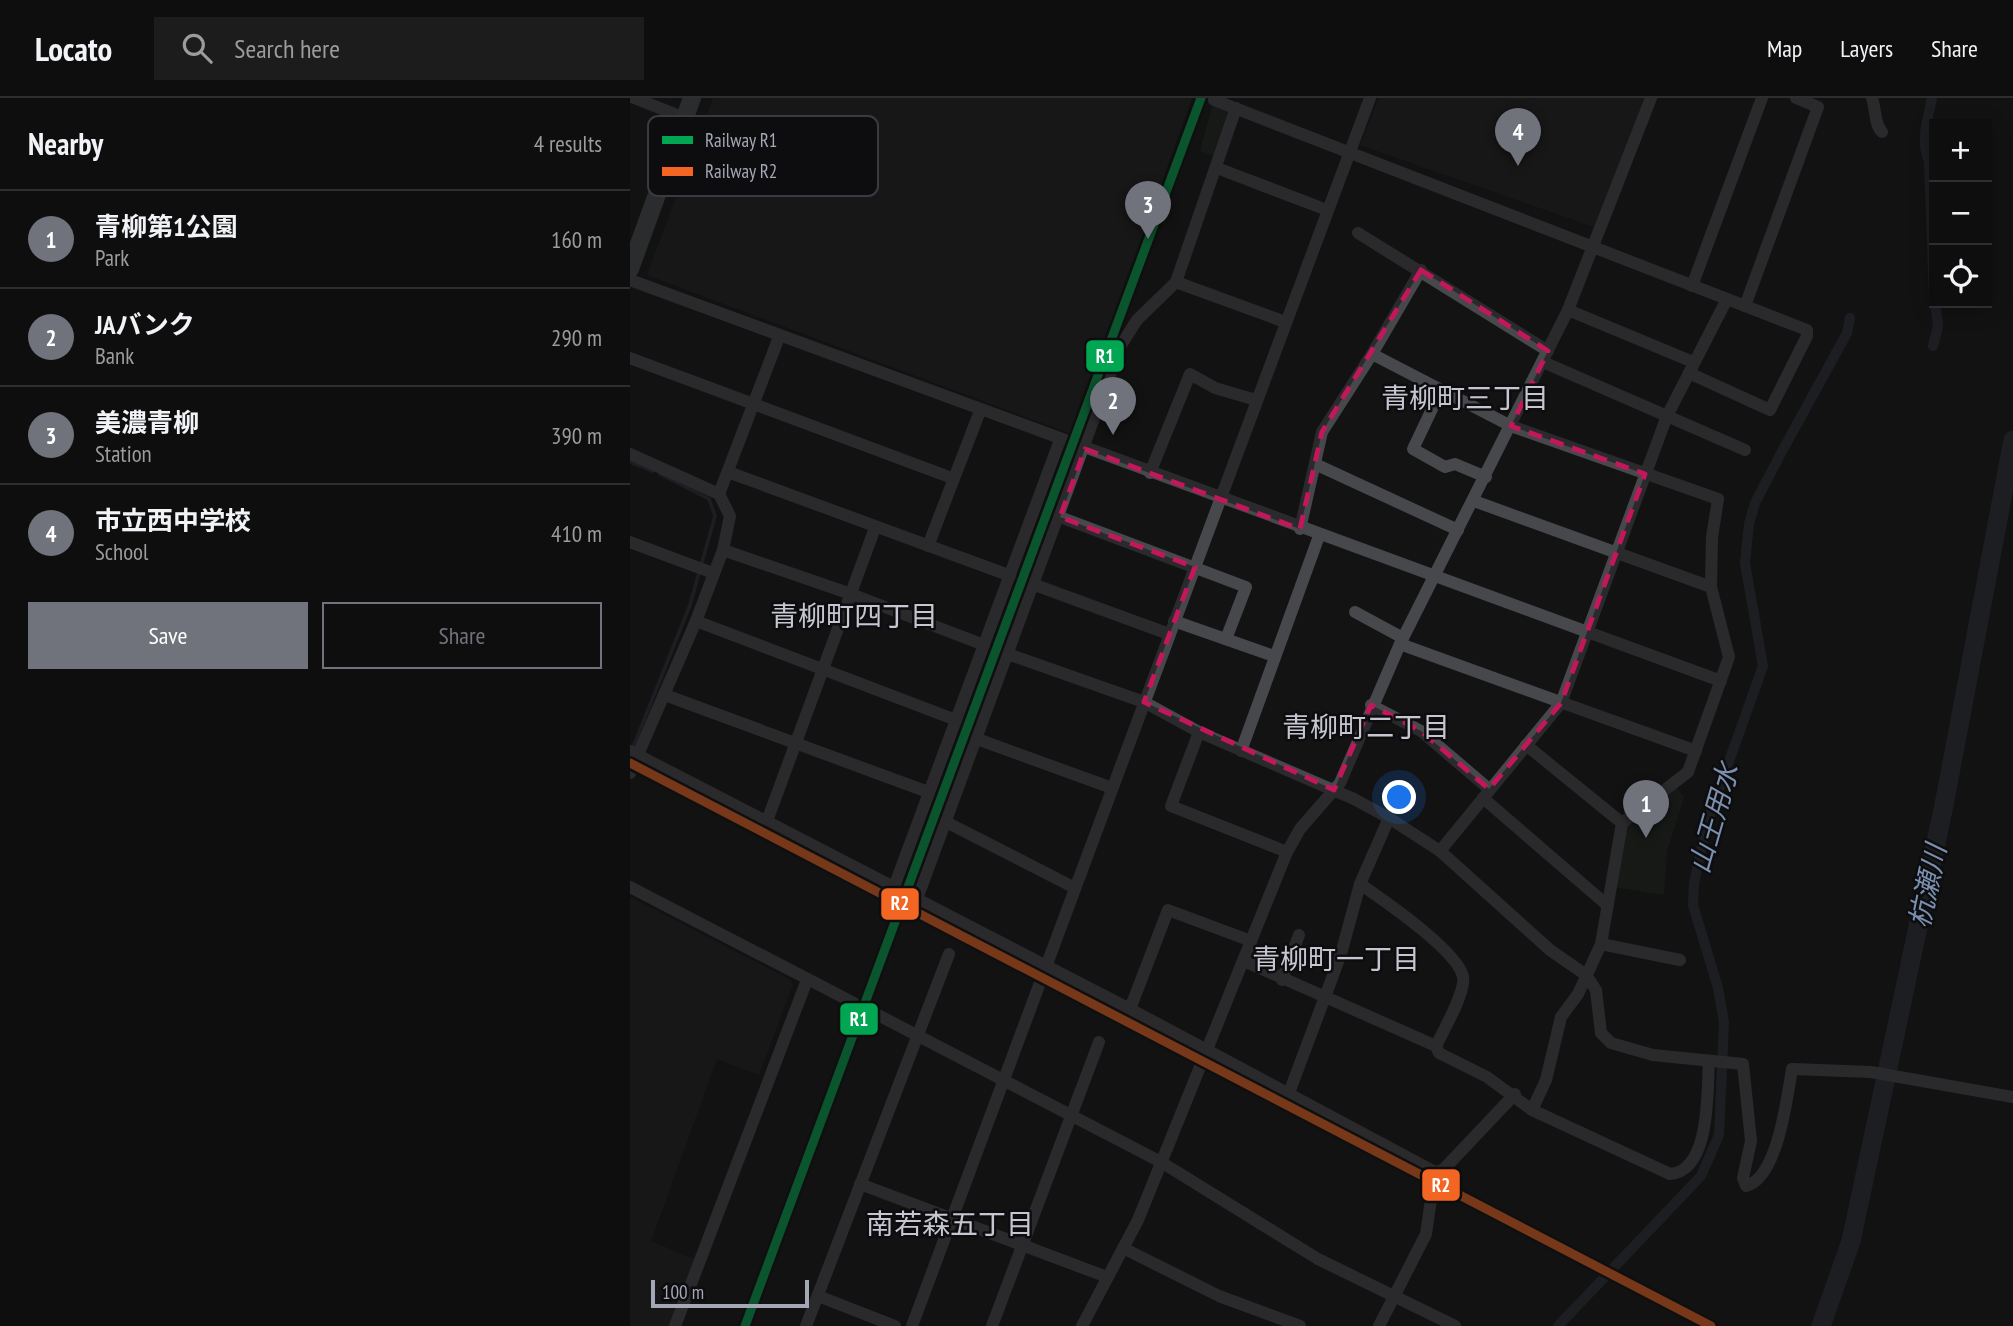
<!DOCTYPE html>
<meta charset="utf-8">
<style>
body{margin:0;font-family:"PT Sans Narrow","Noto Sans JP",sans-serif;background:#1c1c1c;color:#f1f3f6}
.controls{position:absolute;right:21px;top:21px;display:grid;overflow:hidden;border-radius:0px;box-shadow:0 4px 18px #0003}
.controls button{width:63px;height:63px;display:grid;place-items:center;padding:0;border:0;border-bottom:2px solid #2e2e2e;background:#0e0e0e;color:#f1f3f6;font:35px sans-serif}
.scale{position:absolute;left:21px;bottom:18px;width:158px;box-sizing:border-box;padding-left:7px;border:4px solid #a4a7b4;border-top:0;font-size:19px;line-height:24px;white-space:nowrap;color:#a4a7b4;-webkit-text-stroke:5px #0d0d0f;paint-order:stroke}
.you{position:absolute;left:770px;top:700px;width:24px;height:24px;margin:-18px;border:5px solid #fff;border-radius:50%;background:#1a73e8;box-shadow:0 0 0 10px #1a73e833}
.badge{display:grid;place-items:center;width:46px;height:46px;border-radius:50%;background:#71737c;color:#fff;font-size:23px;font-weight:700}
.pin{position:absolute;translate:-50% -58px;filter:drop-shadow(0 2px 4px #0008)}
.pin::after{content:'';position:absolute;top:37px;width:24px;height:21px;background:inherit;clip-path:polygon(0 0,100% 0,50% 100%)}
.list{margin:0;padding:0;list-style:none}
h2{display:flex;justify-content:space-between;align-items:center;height:91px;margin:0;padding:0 28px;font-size:30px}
h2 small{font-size:23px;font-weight:400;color:#9b9c9e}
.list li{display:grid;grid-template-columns:46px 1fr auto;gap:21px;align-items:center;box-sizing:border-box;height:98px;padding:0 28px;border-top:2px solid #2e2e2e}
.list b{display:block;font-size:26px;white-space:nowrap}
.list p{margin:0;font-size:23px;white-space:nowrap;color:#9b9c9e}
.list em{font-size:23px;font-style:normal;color:#9b9c9e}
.actions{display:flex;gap:14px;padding:21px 28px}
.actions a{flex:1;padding:16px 0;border:2px solid #71737c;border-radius:0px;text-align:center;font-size:24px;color:#71737c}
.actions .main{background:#71737c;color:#fff}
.icon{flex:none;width:38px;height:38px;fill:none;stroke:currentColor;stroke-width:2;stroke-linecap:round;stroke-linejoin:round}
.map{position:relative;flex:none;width:1383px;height:1228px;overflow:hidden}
header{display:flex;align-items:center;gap:42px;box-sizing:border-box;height:98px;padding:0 35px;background:#0e0e0e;border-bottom:2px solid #2e2e2e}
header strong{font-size:33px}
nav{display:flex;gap:38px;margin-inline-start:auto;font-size:24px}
.search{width:490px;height:63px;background:#1c1c1c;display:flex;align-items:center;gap:18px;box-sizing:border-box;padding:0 24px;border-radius:0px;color:#9b9c9e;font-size:26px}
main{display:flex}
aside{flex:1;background:#0e0e0e}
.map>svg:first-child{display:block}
.built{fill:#1d1d1f}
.green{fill:#1d231e}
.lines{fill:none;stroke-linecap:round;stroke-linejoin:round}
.stream{stroke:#292e36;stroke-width:3.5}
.canal{stroke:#292e36;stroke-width:10}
.river{stroke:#292e36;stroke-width:19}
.street{stroke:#47484c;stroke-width:12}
.secondary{stroke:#4b4c50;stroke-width:18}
.rail{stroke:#48494c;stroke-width:3.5;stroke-dasharray:9 7;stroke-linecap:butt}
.rail-1-casing{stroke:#0d0d0f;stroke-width:14}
.rail-2-casing{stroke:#0d0d0f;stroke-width:14}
.rail-1{stroke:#00a651;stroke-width:9}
.rail-2{stroke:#f26522;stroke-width:9}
.marked{fill:none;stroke:#c2185b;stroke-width:5;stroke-dasharray:14 9;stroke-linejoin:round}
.labels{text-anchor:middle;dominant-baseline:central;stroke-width:5;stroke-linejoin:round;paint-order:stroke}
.neighbourhood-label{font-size:28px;fill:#c5c6d0;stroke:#0d0d0f}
.water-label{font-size:28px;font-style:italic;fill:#7b8faf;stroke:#0d0d0f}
.key{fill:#0d0d0f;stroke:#3a3b41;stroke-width:2}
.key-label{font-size:19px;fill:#a4a7b4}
.line-badge{stroke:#0d0d0f;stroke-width:2.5}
.badge-label{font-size:19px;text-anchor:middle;font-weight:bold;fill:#fff}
</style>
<header>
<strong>Locato</strong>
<div class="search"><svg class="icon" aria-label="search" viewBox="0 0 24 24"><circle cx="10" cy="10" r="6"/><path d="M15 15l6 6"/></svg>Search here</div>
<nav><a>Map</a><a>Layers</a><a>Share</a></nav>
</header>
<main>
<aside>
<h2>Nearby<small>4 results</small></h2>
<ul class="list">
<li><span class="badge">1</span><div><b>青柳第1公園</b><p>Park</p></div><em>160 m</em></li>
<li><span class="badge">2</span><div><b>JAバンク</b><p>Bank</p></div><em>290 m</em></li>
<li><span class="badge">3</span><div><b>美濃青柳</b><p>Station</p></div><em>390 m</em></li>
<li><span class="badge">4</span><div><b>市立西中学校</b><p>School</p></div><em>410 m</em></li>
</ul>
<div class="actions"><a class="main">Save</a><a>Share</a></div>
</aside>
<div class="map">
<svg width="1383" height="1228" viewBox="0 0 1383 1228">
<rect width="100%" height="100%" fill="#131313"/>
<!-- built -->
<g class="built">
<polygon points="83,0 562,0 441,336 17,177"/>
<polygon points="749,0 1016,0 967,130 730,47"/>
<polygon points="0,799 161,882 163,886 129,977 87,961 21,1143 64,1161 40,1228 0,1228"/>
</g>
<!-- green -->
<g class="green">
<polygon points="583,6 601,15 584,58 570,53"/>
<polygon points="1046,689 1054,699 1037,753 1034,797 984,789 994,726"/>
</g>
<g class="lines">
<!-- stream -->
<g class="stream">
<polyline points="0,364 23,373"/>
<polyline points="2,652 60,507 85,418 79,401 30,376"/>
</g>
<!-- canal -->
<g class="canal">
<path d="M1302,0C1298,20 1290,44 1299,63L1304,201"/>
<polyline points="1303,248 1308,228 1305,205"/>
<polyline points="928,1228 1071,1078 1089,1037 1094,924 1088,890 1063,807 1064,785 1077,725 1133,568 1115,465 1119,426 1125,405 1150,357 1217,235 1220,220"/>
</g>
<!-- river -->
<polyline class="river" points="1191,1228 1221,1143 1314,707 1383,342"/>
<!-- street -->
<g class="street">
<polyline points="4,0 55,20"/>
<path d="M1242,0C1246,11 1244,26 1252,34"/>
<polyline points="584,2 1177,232 1177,238 1140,312 1059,275"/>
<polyline points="587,70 697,112"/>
<polyline points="728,135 918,253"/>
<polyline points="0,182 1091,583"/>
<polyline points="546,184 655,224"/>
<polyline points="1062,188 1132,0"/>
<polyline points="1115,208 1188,9 1166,0"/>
<polyline points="938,212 1063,264"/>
<polyline points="742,256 791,172"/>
<polyline points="0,260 322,380"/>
<polyline points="913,264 1115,352"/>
<polyline points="811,292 783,351 815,369 825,366 856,379"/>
<polyline points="0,356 89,396 100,418 93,452 66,523 0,675"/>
<polyline points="685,366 828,432"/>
<polyline points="98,374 381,478"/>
<polyline points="520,375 560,276 585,290 626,302"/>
<polyline points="89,396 149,239"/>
<polyline points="844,403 1081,489"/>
<polyline points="430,419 616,489 596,541"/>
<polyline points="670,431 692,334 742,256 881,328 1088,401 1082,439 1081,489 1099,559 1058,674 992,725 971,846 948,896 931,919 916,982 902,1012"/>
<polyline points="0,444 83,475"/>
<polyline points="298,448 350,313"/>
<polyline points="93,452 221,496 354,547"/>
<polyline points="405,487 539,536"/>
<polyline points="725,514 773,540"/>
<polyline points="66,523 326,622"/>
<polyline points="544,523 644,558"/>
<polyline points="770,546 1066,653"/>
<path d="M378,556L514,604L569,634L724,701L759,720L810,753L920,852L956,877L966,892L971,935L981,945L1023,957L1113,966L1121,1043L1113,1080L1116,1088C1148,1080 1157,999 1162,971L1241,974L1383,999"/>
<polyline points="35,597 298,694"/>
<polyline points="741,607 791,633 859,691"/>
<polyline points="569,634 541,708 657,754"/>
<polyline points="347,641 482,690"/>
<polyline points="896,647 992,725"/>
<polyline points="0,653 500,911 805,1074"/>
<polyline points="611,653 689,438"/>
<polyline points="853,700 977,807"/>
<polyline points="137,723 245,430"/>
<polyline points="316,724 445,790"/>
<polyline points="810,753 931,605 1037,318 1097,201"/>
<polyline points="0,789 224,905"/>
<polyline points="264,789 430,342"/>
<polyline points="287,801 491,247 507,222 546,184 606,10"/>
<polyline points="971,846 1050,862"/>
<path d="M614,863L806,948C813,933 836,894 833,879C828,853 752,801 730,786"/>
<polyline points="652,882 669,837"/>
<polyline points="500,911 538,812 621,843"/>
<polyline points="246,916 531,1064 688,1161 825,1228"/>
<path d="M806,948L809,955L857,979L902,1012L1040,1076C1081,1073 1077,992 1079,963"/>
<polyline points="659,995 711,856 730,786 759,720"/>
<polyline points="805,1074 813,1072 885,996"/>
<polyline points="230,1086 477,1179"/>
<polyline points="493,1150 589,1198 670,1228"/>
<polyline points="188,1198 265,1228"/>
<polyline points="45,1228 177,882"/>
<polyline points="176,1228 319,856"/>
<polyline points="282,1228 740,0"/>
<polyline points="362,1228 469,944"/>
<polyline points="452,1228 508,1122 657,754 670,731 710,685 770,546 938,212 1021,0"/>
<polyline points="749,1228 796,1136 805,1074"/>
</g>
<!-- secondary -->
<polyline class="secondary" points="0,171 62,0"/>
<!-- rail -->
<polyline class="rail" points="115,1228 571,0"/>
<defs>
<polyline id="rail-1" points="115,1228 571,0"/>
<polyline id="rail-2" points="0,665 1081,1228"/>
</defs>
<!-- rail-1 casing -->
<use href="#rail-1" class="rail-1-casing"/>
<!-- rail-2 casing -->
<use href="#rail-2" class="rail-2-casing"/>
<!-- rail-1 -->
<use href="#rail-1" class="rail-1"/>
<!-- rail-2 -->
<use href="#rail-2" class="rail-2"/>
</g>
<!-- marked area -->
<path d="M0 0H1383V1228H0ZM791,172L918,253L881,328L1015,376L931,605L859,691L791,633L741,607L704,692L514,604L565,469L430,419L455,351L670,431L692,334Z" fill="#131313" fill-opacity=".55" fill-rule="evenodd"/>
<path class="marked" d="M791,172L918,253L881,328L1015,376L931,605L859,691L791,633L741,607L704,692L514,604L565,469L430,419L455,351L670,431L692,334Z"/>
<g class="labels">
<!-- neighbourhood labels -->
<g class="neighbourhood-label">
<text x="835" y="299">青柳町三丁目</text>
<text x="224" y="517">青柳町四丁目</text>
<text x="736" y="628">青柳町二丁目</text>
<text x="706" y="860">青柳町一丁目</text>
<text x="320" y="1125">南若森五丁目</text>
</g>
<!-- water labels -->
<g class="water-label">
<text transform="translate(1083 720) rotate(-74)">山王用水</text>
<text transform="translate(1297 788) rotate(-78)">杭瀬川</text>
</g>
</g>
<!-- legend -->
<rect x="18" y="18" width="230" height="80" rx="10" class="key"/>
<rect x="32" y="38" width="31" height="8" fill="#00a651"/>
<rect x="32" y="69" width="31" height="9" fill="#f26522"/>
<g class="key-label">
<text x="75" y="49">Railway R1</text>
<text x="75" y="80">Railway R2</text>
</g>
<g class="line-badge">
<rect x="455" y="241" width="40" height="34" rx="7" fill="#00a651"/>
<rect x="250" y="789" width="40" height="34" rx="7" fill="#f26522"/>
<rect x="209" y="904" width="40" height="34" rx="7" fill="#00a651"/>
<rect x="791" y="1070" width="40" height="34" rx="7" fill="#f26522"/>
</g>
<g class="badge-label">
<text x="475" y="265">R1</text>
<text x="270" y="812">R2</text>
<text x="229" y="928">R1</text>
<text x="811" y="1094">R2</text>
</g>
</svg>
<div class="controls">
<button>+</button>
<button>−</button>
<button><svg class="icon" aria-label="locate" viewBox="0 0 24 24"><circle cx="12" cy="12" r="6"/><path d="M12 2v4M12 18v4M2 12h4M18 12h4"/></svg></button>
</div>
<div class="scale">100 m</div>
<div class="you"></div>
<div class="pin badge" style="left:1016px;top:740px">1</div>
<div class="pin badge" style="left:483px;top:337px">2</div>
<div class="pin badge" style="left:518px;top:141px">3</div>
<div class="pin badge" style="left:888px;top:68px">4</div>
</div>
</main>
